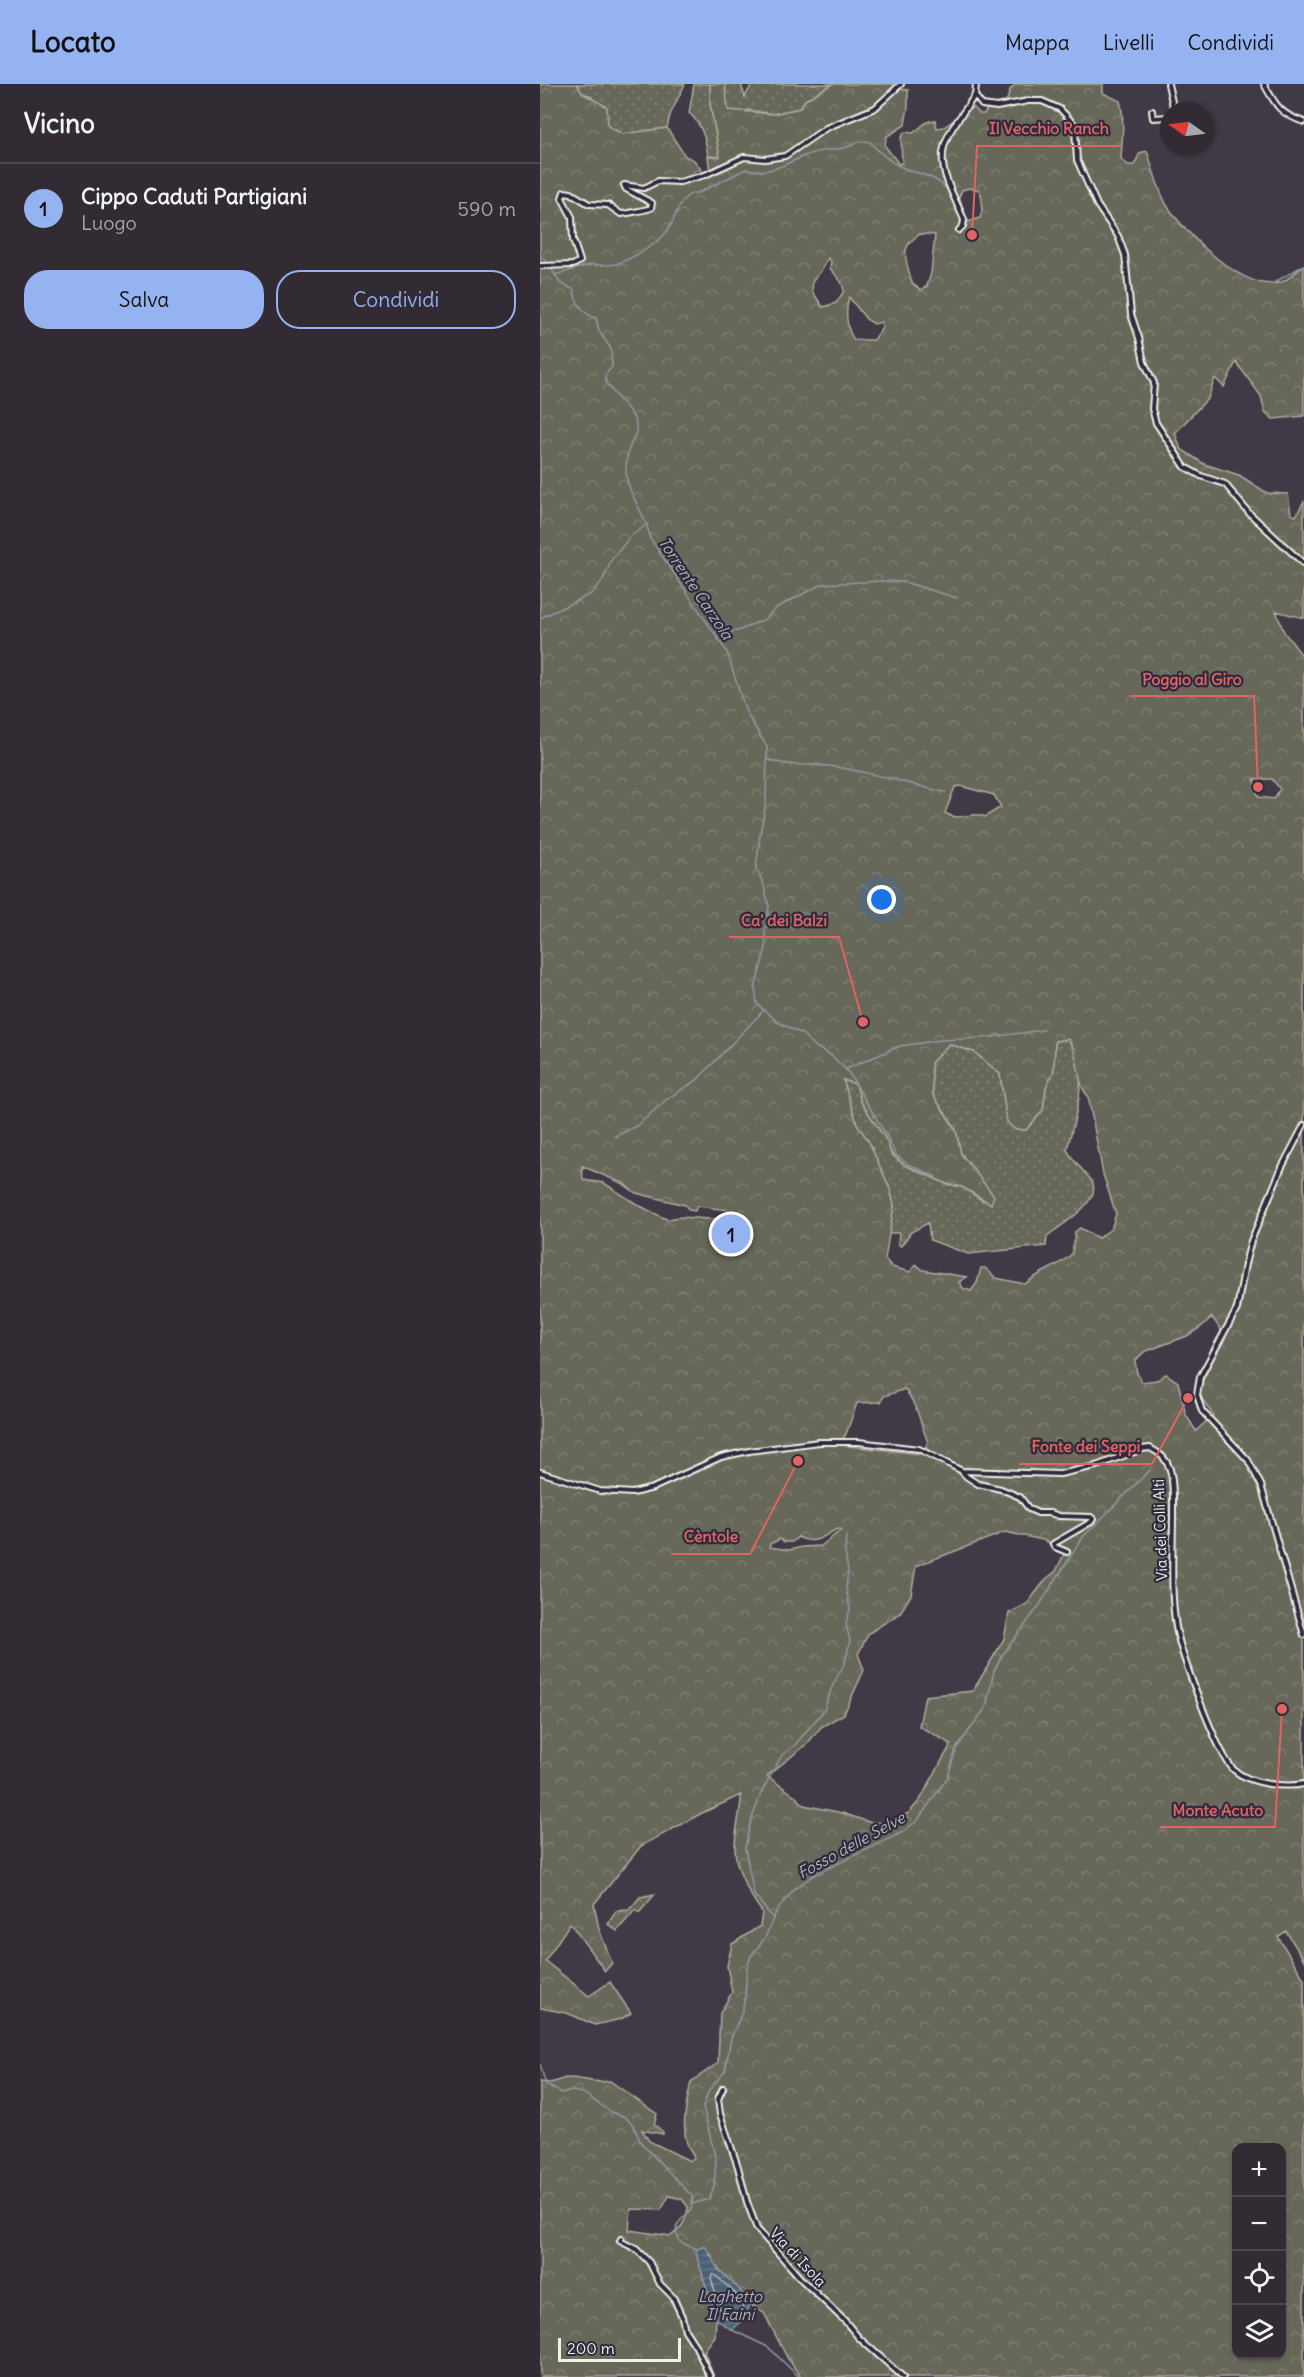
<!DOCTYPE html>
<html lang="it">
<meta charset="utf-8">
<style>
body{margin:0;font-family:Delius,sans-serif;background:#3a333c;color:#f1f3f6}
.controls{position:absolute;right:18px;bottom:18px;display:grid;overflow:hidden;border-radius:12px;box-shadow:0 2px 4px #0004}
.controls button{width:54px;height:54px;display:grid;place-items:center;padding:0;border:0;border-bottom:2px solid #4d474f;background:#322b34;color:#f1f3f6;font:30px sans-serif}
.compass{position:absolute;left:620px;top:18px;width:54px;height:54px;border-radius:50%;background:#322b34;box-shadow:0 2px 4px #0004;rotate:284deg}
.scale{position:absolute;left:18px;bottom:15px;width:123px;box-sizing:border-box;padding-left:6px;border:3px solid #f4f1e8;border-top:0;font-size:16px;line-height:21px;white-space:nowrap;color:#f4f1e8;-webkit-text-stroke:4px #2f2a3d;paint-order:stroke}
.you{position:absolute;left:342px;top:816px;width:21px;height:21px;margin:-15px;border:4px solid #fff;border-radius:50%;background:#1a73e8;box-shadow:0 0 0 9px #1a73e833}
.badge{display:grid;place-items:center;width:39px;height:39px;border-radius:50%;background:#95b2f1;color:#111;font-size:20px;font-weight:700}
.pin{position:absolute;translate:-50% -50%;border:3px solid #fff;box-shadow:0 2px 6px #0006}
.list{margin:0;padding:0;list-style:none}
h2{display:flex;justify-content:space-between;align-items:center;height:78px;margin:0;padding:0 24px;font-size:26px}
h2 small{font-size:20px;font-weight:400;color:#a8a7ac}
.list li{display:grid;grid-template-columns:39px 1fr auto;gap:18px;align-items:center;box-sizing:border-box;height:90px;padding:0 24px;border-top:2px solid #4d474f}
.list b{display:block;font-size:22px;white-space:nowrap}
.list p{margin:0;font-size:20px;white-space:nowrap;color:#a8a7ac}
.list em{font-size:20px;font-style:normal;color:#a8a7ac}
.actions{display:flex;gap:12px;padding:18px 24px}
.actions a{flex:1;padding:14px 0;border:2px solid #95b2f1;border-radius:24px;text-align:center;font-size:21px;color:#95b2f1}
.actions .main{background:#95b2f1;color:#111}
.icon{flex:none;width:33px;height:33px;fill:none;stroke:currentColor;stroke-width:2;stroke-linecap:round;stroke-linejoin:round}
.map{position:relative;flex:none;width:764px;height:2293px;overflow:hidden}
header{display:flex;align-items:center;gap:36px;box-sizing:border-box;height:84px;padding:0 30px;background:#95b2f1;color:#111}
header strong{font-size:28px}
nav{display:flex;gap:33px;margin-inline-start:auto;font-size:21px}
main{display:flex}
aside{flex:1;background:#322b34}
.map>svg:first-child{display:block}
.grass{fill:url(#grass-dots);stroke:#aeaca1;stroke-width:1.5}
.forest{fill:url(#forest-crowns);stroke:#aeaca1;stroke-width:1.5;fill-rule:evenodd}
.water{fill:url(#water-rules);stroke:#8e9ba2;stroke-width:1.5}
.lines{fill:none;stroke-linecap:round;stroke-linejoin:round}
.shore{stroke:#b0b7ba;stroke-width:1.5}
.stream{stroke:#8e9ba2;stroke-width:1.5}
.minor-casing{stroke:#f4f1e8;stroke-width:8}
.minor{stroke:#2f2a3d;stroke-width:4}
.labels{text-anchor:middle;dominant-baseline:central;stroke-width:4.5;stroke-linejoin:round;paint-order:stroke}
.street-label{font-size:15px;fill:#f4f1e8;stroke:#2f2a3d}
.water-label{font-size:16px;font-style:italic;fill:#b0b7ba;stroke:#2f2a3d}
.leader{fill:none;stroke:#df6462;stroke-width:2}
.callout-dot{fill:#df6462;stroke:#2f2a3d;stroke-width:2}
.callout-label{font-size:16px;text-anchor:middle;font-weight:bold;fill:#df6462;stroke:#2f2a3d;stroke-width:4.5;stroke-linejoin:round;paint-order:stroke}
</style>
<header>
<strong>Locato</strong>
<nav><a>Mappa</a><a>Livelli</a><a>Condividi</a></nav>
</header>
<main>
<aside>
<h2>Vicino<small></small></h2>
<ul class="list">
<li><span class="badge">1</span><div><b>Cippo Caduti Partigiani</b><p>Luogo</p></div><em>590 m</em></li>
</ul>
<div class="actions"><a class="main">Salva</a><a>Condividi</a></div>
</aside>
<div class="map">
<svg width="764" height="2293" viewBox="0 0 764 2293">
<defs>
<pattern id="grass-dots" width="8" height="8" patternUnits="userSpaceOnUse" patternTransform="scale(1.5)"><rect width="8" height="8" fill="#68685a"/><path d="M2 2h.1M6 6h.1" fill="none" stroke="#7e7e72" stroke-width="1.8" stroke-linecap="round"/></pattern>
<pattern id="forest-crowns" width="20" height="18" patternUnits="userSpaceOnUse" patternTransform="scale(1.5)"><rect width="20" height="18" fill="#68685a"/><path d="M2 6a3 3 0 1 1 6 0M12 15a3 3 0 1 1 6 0" fill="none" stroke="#7e7e72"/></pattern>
<pattern id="water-rules" width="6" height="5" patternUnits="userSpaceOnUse" patternTransform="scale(1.5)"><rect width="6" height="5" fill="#4a6174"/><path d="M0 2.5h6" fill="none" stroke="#657888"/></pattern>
</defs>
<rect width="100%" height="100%" fill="#423946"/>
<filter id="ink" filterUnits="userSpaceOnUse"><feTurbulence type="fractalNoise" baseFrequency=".0167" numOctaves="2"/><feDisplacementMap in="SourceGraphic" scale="12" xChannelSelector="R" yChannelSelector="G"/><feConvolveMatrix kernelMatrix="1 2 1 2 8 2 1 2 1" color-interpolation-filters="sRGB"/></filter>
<g filter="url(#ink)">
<!-- grass -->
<g class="grass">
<polygon points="37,0 145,0 130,31 127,44 82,50 68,42 51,12 42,9"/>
<path d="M154,0H170V20L180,73L168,72C166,56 162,40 149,29Z"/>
<polygon points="185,0 201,0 205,13 212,0 292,0 265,16 260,24 233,30 208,26 203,29 187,26"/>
<path d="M528,955C552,989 535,1030 527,1066C534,1078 543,1086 551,1096C565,1116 520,1142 507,1152L506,1162L428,1170L390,1156L388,1139L371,1148L361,1162L358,1160L359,1149H349L354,1121L350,1105L329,1058L317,1040L303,996L316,1000L321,1018L347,1057L351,1070L365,1081L407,1100L422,1103L443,1117L434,1086L421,1070L416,1046L393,1011L391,979L409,960L434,968L460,990L467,1038L486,1046L503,1026L506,1003L514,986L515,957Z"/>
</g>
<!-- forest -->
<g class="forest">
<path d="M0,0H37L42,9L67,23L68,42L82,50L127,44L145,72L154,76L165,91L170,89L168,72L180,73L170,20V0H185L188,26L233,30L260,24L265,16L292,0H355L360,5L368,6V23L365,41L346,53L345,62L359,80L362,79L361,54L365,48L373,49L387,38L395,36L397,44L404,43L433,23L440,30H444L450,20L457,21L467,16L470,6L476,0H563V9L580,17C585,36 582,55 581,75L588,81H594L600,69L607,67C613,84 618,107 628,123C646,150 706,211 742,198C749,195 758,186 764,181V332L733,335L725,328L721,312L696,278L684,303L675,294L668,314L635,349L641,365L664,380L699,391L727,409L748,410L751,430L756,432L764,417V534L736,527L744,548L764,574V1876L746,1847L738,1853L764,1895V2293H261L248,2275L224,2229L210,2220L198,2204L178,2185L170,2169H156L176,2235L175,2252L164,2267L174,2293H0V1998C18,2001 17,1994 29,1994C45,1994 52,2000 70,1997L117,2030L114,2040L123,2048V2050L102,2046L109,2057L150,2077L154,2073C138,2053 146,2021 151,1998L178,1979L180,1929L192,1908L187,1882L192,1860L220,1842L222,1828C209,1810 195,1787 195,1763C195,1746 201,1728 201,1711L162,1729L101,1762L54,1820L59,1845L72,1879L65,1887L30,1839L5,1877L49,1912L70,1898L91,1929L81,1935L55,1941L27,1929L0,1924ZM430,104L439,106C443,113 443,126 440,134L428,138L419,113L422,106ZM380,150L395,151L391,189L387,202L381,206L372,199C367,177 357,164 380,150ZM288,174L291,177L290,184C296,192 302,195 304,207L296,219L283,223L272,207L273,196L281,187ZM309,213L326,235L334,240L342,238V244L334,256H314C306,245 305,226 309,213ZM714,695H732L740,705L734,715L718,713ZM420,702L454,711L461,723L445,733C430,726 421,739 405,729L415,703ZM528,955C541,973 535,998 548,1012L563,1090L576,1130L571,1145L558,1154L540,1144L535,1148L532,1170C518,1183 499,1188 485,1200L456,1194L445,1184H441L437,1199L431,1207L423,1204L419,1198L427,1193L383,1186L376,1180L370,1188L352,1183L345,1175L354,1121L350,1105L329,1058L317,1040L303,996L316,1000L321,1018L347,1057L351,1069L365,1081L407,1100L422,1103L451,1120L454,1112L421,1070L416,1046L393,1011L391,979L409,960L434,968L460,990L467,1038L474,1045L486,1046L503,1026L506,1003L514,986L515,957ZM42,1082L82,1099L96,1109L145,1121L149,1126L155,1127L157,1122L197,1127C180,1144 143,1127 128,1136L98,1121L64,1099L43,1096ZM672,1233L685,1252L662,1298L660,1312L673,1331L656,1347L646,1331L638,1298L626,1290L617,1296L602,1298L597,1289L595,1277L604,1268L647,1252L661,1243ZM365,1305L375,1321L388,1359L381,1370L299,1361L306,1350L317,1319L341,1318L344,1312ZM297,1445L301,1446L281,1462L262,1463L249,1466L229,1463L230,1460L240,1455L244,1458H252L258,1453C274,1462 284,1452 297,1445ZM465,1448L503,1456L526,1466L516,1487L506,1495L487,1520L469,1529L464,1555L433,1607L385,1612L379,1642L411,1660L380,1716L369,1729L346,1739L329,1738L302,1729L264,1721L254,1711L227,1692L267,1660L281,1643L304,1630L324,1586L318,1570L329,1549L360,1529L371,1511L376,1482ZM696,2064H742V2270H696ZM129,2112L142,2115L148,2123C146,2137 142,2144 131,2152L89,2146L91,2125L121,2126Z"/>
<polygon points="115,1810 99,1829 95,1826 77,1847 68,1840 76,1827 89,1826 100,1813"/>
</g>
<!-- water -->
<polygon class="water" points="165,2162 178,2185 198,2204 210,2220 206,2233 192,2246 176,2235 156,2169 157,2165"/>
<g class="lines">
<!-- shore -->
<polygon class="shore" points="172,2191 175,2191 194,2208 203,2221 201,2230 192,2237 181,2230 171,2194"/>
<!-- stream -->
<g class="stream">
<polyline points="0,164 0,171 8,180"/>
<path d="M11,184L20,199L34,206C35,218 44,231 56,234L59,247L71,265L72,283L65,291V296C72,312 89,321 95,337C99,348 93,353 90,362C87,370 86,381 86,389C88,412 107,431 110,454L187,568L206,628L227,663L226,719L220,750L216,786L223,798L229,822L225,848L226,864L215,904L217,920L238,938L262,950L276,963L292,972L309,989L348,1054L355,1070L368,1080L396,1093"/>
<path d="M15,191C27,188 39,183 51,181C60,180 70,183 79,179C93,174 113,162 123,152C137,139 137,108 158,109L206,85C234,92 248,77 272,69C282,66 293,66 304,64C314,61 320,55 330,58C339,68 347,76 359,82C377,91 396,90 409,108"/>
<polyline points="732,200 764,181"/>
<polyline points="0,534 51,510 63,496 72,475 91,452 108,440"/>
<polyline points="176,549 198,547 225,535 236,524 282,500 341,497 364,498 417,514"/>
<path d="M227,675C246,683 266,680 287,682C327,686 366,700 405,708"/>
<polyline points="306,985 360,962 401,956 442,954 504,946"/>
<polyline points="74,1053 98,1041 127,1015 157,996 223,927"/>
<polyline points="233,1834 214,1811 205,1764 210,1740 222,1707 242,1671 254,1662 284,1626 291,1605 305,1578 310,1557 306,1540 310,1525 306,1504 308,1487 305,1468 306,1451"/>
<path d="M0,1980L6,2001L22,2009L32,2007L43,2009L71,2028L85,2033L93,2041L101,2059L153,2113L151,2125C141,2138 130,2140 140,2158L157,2165"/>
<polyline points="152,2120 169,2115 174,2103 176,2077 163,2023 169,2006 185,1987 191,1954 202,1928 205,1913 207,1883 211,1872 225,1854 236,1828 255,1804 274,1791 361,1749 377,1737 408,1693 416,1665 446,1623 454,1587 461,1573 499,1522 543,1453 610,1386"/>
<polyline points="192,2246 228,2263 259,2293"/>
</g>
<defs>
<g id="minor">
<polyline points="436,0 435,12 442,21 457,23 488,17 502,17 520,25 533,39 535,45 537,76 557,121 578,152 585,171 591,230 599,254 604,278 614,299 612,325 616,339 645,383 661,392 685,400 709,429 764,480"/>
<polyline points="628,0 634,27"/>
<path d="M724,0C736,22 740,30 764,38"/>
<polyline points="612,27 613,34 629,33"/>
<path d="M419,146L423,142L424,136C413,108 393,81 408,52C415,38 426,26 434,12"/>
<path d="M0,182L33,181L40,177L33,156L32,133L22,114L24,108L31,109L49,120L68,121L81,130C84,130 110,125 111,124L112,119L86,105L84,101L104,104L118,97L140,98L165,91L204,73L225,75L245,72L286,44L335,24L361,0"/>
<polyline points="764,1041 742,1083 711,1157 705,1180 697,1225 660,1293 657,1311 662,1327 708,1376 721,1401 764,1551"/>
<path d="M0,1388L60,1407L93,1409L113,1404L181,1373L209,1367L279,1358H318L379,1365L422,1387L520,1390L556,1382L602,1365L610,1364C618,1368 626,1374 629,1383C634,1395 633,1415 633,1428C633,1465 630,1507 636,1543C640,1568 677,1670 694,1686C710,1700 744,1704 764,1700"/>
<polyline points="422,1388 427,1393 438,1400 461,1405 480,1413 489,1425 498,1429 510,1429 519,1432 551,1433 553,1435 551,1438 513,1460 515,1463 527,1468"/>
<polyline points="183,2004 178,2015 180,2030 198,2083 207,2118 217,2145 262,2196 305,2237 319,2254 363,2293"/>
<polyline points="81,2155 80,2157 96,2165 109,2178 120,2200 133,2213 142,2233 145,2246 156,2263 170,2293"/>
</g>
</defs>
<!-- minor casing -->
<use href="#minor" class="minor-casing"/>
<!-- minor -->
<use href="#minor" class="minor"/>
</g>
</g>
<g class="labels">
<!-- street labels -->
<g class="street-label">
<text transform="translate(620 1446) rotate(-92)">Via dei Colli Alti</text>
<text transform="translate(258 2173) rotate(47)">Via di Isola</text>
</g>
<!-- water labels -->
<g class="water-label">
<text transform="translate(156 504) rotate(56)">Torrente Carzola</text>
<text transform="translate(311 1761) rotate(-29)">Fosso delle Selve</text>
<text x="190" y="2212">Laghetto<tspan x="190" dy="18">Il Faini</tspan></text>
</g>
</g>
<!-- callouts -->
<path class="leader" d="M432 151L437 62H581M718 703L714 612H590M323 938L299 853H189M648 1314L612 1380H479M258 1377L210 1470H131M742 1625L735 1743H620"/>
<g class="callout-dot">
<circle cx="432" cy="151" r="6"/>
<circle cx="718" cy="703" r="6"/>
<circle cx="323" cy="938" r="6"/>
<circle cx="648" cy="1314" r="6"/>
<circle cx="258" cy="1377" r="6"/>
<circle cx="742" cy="1625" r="6"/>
</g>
<g class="callout-label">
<text x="509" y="50">Il Vecchio Ranch</text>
<text x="652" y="601">Poggio al Giro</text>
<text x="244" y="842">Ca' dei Balzi</text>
<text x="546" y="1368">Fonte dei Seppi</text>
<text x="171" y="1458">Cèntole</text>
<text x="678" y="1732">Monte Acuto</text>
</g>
</svg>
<div class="controls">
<button>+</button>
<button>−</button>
<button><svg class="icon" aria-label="locate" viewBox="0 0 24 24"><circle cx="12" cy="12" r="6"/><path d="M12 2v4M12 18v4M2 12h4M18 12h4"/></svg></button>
<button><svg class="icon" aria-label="layers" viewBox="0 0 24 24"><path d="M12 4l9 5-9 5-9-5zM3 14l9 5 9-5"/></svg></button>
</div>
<svg class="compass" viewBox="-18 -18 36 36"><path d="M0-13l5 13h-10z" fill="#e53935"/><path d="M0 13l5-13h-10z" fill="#a8a7ac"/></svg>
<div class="scale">200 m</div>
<div class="you"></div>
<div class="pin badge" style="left:191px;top:1150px">1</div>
</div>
</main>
